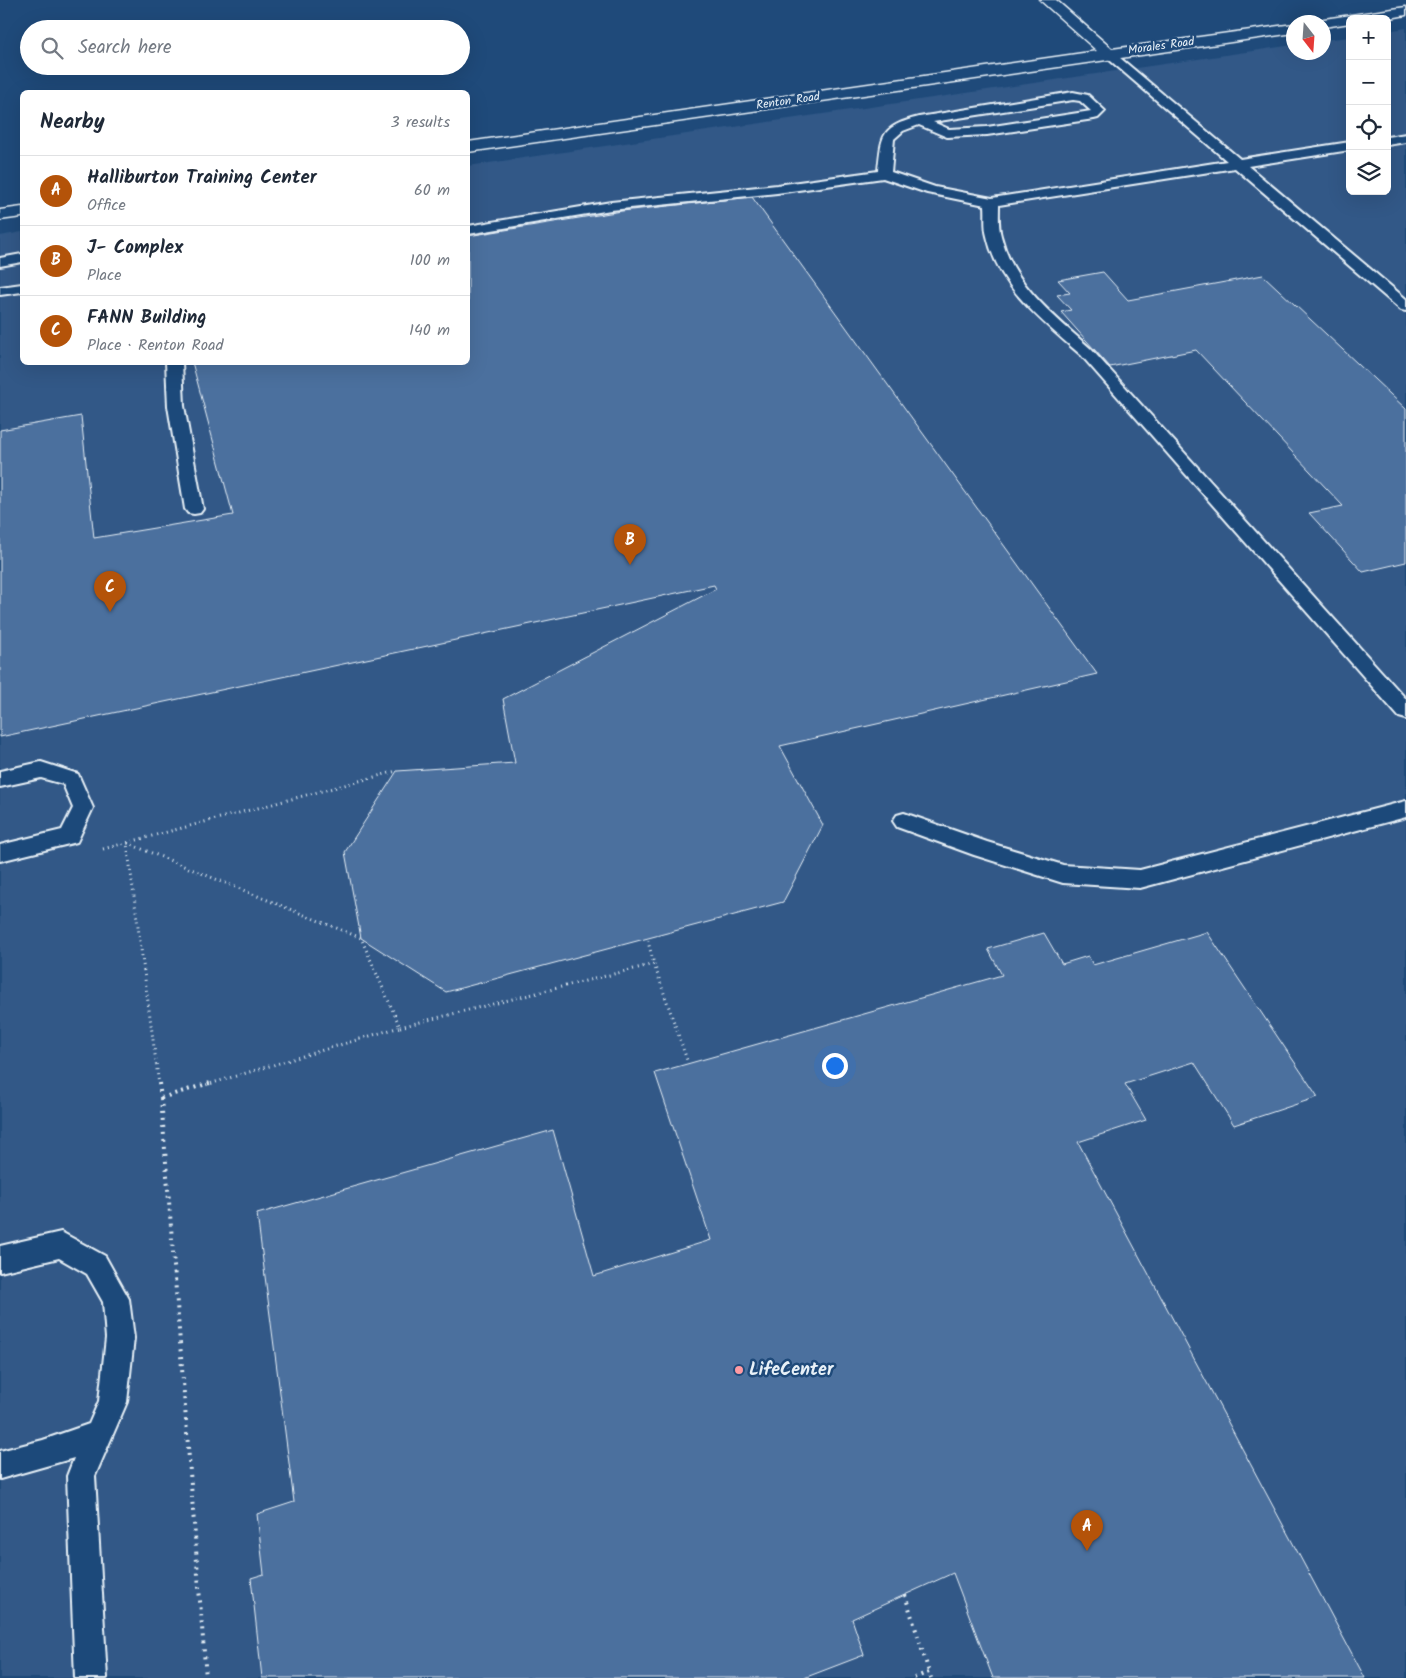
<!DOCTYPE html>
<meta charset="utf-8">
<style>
body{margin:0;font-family:Kalam,sans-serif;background:#f2f2f3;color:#1f2937}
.controls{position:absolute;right:15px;top:15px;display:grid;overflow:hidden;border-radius:8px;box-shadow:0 5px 20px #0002}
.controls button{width:45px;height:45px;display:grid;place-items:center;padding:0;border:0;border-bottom:1px solid #e0e1e3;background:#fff;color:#1f2937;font:25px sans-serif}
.compass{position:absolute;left:1286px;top:15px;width:45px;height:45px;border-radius:50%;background:#fff;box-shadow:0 5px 20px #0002;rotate:163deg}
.you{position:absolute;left:834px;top:1065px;width:18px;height:18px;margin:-12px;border:4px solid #fff;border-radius:50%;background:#1a73e8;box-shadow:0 0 0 8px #1a73e833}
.badge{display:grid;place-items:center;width:32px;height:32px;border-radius:50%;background:#b45309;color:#fff;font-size:16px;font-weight:700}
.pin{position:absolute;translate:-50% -41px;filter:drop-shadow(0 1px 2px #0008)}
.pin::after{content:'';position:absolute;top:26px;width:18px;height:15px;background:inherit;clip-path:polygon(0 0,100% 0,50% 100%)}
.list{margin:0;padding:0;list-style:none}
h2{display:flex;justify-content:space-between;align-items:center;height:65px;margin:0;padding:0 20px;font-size:21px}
h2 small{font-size:16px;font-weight:400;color:#747a83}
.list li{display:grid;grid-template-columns:32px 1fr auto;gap:15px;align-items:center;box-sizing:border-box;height:70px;padding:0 20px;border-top:1px solid #e0e1e3}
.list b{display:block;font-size:19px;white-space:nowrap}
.list p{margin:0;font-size:16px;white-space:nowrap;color:#747a83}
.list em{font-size:16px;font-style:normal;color:#747a83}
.icon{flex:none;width:28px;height:28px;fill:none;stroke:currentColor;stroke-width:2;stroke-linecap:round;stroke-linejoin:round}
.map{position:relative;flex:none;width:1406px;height:1678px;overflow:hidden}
.search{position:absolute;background:#fff;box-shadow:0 5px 20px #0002;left:20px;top:20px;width:450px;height:55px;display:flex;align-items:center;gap:12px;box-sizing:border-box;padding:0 18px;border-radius:28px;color:#747a83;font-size:19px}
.panel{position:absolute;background:#fff;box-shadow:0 5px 20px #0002;left:20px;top:90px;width:450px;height:275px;border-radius:8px}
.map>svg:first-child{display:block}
.built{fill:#305887}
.building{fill:#4c6f9e;stroke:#e8f1f8}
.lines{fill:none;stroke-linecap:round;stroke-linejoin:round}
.lane-casing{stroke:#e8f1f8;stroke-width:4}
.street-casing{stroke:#e8f1f8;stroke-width:3}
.path-far1{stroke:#e8f1f8;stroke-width:3;stroke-dasharray:1 4;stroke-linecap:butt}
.path{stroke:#e8f1f8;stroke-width:4;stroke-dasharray:2 5;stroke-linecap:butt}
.lane{fill:#1f4a7a;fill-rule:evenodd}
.street{fill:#1f4a7a;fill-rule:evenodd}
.poi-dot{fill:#ff9aa2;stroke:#1f4a7a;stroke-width:2}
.labels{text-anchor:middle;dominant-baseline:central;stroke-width:5;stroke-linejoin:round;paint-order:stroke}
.far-street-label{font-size:12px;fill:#e8f1f8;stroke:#1f4a7a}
.near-poi-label{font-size:18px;font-weight:bold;fill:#e8f1f8;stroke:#1f4a7a;text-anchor:start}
</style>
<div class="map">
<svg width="1406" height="1678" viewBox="0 0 1406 1678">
<rect width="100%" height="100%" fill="#1f4a7a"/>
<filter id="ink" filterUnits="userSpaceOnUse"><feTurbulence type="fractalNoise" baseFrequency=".02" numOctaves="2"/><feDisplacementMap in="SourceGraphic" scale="10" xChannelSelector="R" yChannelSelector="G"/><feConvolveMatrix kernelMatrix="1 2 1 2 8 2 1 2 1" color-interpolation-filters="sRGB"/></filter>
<g filter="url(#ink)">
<!-- built -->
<polygon class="built" points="1406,28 1406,1678 0,1678 0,236 22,232 22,362 468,362 468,166 1293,45 1294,52 1324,52 1324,40 1350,37 1350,191 1387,191 1387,31"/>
<!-- building -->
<g class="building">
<polygon points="752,197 1097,674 780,746 823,825 783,902 446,992 361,938 345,852 397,771 515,763 503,699 716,589 714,585 0,737 0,430 81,416 94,538 233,515 192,362 468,362 468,236 622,211"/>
<polygon points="1103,272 1128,300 1263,275 1406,409 1406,562 1363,572 1309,513 1343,506 1196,350 1110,367 1061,312 1071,310 1057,295 1070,293 1058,280"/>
<polygon points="1207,932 1318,1097 1234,1125 1194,1062 1125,1084 1146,1120 1078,1142 1365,1678 993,1678 953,1573 852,1619 864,1655 804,1678 262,1678 251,1578 264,1574 257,1514 294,1502 257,1214 553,1130 594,1276 711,1240 655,1073 1002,975 988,949 1044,933 1062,964 1088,956 1093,965"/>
</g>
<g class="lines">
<defs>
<g id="lane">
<path d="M1109,50L1113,52L1240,159L1350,142V150L1248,166L1406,299V311L1401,310L1235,168L999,205C999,215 998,226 1001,236C1013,285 1055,317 1091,349L1406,699V719L1399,717L1081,355C1043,322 998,287 987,236C984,226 986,215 985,205L927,193L883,178L777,193L611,210L468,234V226L611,202L777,185L878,171C882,135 880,127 919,117L1073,92L1088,95L1105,111L1098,118L1094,119L987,135L947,137L919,125L903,131L894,139L891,172L935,187L992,198L1227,161L1105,56L1103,54L1105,52ZM1073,100L1080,101L1091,111L987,127L949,129L933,122Z"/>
<polygon points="1406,134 1406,142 1387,145 1387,137"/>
<polygon points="22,254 22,262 0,266 0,258"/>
<polygon points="22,284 22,292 0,295 0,287"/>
<polygon points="166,362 182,362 184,406 203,509 200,513 194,514 188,513 185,509 168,406"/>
<polygon points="41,762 78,774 93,808 77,842 0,861 0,845 62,830 73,808 63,784 41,778 0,787 0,771"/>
<polygon points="1406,801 1406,817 1140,888 1063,883 974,855 897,827 893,821 897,815 904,813 987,842 1063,865 1140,870"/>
<polygon points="61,1232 105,1256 129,1299 134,1338 127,1402 95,1476 107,1678 75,1678 67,1476 74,1458 0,1479 0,1451 43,1440 89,1424 99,1401 106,1338 103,1302 87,1274 59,1258 0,1272 0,1246"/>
</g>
<g id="street">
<polygon points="1040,0 1056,0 1112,49 1294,24 1294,33 468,152 468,142 1097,51"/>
<polygon points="1406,7 1406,15 1385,19 1350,19 1350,23 1324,27 1324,22 1317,22 1324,19"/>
<polygon points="22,207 22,217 0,220 0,210"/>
</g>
</defs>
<!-- lane casing -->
<use href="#lane" class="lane-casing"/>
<!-- street casing -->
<use href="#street" class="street-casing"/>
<!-- path-far1 -->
<g class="path-far1">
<polyline points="103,849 397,771"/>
<polyline points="654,964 688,1063"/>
<polyline points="400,1027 654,964 647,938"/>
<polyline points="159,1085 127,843 361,938 400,1027 206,1085"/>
</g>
<!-- path -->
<g class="path">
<polyline points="159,1083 161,1098"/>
<polyline points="161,1098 206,1678"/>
<polyline points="161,1098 210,1083"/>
<polyline points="905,1595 929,1672"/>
<polyline points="914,1678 929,1672 931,1678"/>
</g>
<!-- lane -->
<use href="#lane" class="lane"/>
<!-- street -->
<use href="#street" class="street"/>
</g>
</g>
<!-- markers -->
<circle class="poi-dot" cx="739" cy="1370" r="5"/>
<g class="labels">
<!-- far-street labels -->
<g class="far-street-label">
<text transform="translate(1161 46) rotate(-8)">Morales Road</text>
<text transform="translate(788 101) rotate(-8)">Renton Road</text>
</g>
<!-- near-poi labels -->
<g class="near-poi-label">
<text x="749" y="1370">LifeCenter</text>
</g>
</g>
</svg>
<div class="controls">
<button>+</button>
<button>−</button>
<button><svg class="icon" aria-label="locate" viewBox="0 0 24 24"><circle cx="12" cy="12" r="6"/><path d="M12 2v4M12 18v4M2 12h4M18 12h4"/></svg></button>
<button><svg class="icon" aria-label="layers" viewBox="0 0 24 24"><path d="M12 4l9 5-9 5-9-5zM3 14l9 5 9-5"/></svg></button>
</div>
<svg class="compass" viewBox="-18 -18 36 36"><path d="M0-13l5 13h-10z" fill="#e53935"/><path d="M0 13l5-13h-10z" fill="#747a83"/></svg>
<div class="you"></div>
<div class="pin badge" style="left:1087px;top:1551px">A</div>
<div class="pin badge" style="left:630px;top:565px">B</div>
<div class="pin badge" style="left:110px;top:612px">C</div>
<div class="search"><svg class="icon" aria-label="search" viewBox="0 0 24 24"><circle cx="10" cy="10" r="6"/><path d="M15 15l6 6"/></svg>Search here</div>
<section class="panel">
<h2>Nearby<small>3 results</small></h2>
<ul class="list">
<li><span class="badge">A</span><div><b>Halliburton Training Center</b><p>Office</p></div><em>60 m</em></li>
<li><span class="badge">B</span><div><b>J- Complex</b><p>Place</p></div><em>100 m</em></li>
<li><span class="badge">C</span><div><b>FANN Building</b><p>Place · Renton Road</p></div><em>140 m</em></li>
</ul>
</section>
</div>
